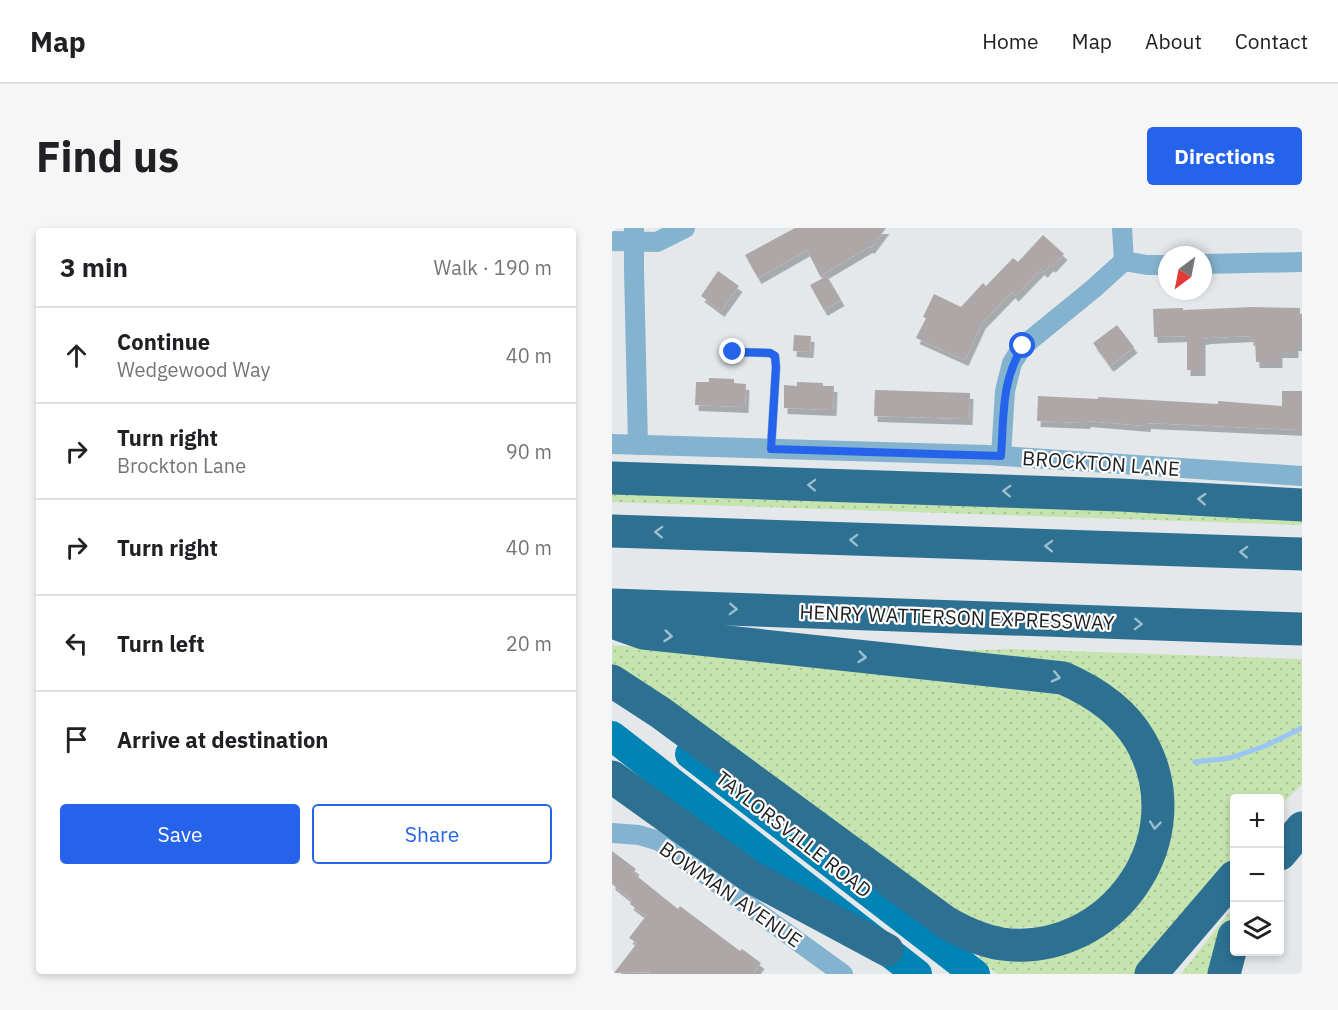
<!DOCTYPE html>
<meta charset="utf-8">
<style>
body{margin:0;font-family:"IBM Plex Sans",sans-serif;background:#f6f6f6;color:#202124}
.controls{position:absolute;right:18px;bottom:18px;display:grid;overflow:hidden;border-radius:6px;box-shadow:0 3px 9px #0003}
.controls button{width:54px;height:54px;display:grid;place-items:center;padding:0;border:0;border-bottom:2px solid #e0e0e0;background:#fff;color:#202124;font:30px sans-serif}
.compass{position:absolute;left:546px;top:18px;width:54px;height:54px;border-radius:50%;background:#fff;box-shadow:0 3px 9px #0003;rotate:212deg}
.stop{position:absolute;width:18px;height:18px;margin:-14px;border:4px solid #2563eb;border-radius:50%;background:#fff}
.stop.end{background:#2563eb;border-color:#fff;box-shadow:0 2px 6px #0008}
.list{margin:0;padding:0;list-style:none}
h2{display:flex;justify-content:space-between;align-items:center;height:78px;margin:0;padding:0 24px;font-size:26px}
h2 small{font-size:20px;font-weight:400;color:#757577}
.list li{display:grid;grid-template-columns:39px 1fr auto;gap:18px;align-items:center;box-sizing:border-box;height:96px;padding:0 24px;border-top:2px solid #e0e0e0}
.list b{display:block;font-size:22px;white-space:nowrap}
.list p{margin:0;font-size:20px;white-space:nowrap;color:#757577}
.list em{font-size:20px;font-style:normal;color:#757577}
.actions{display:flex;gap:12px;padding:18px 24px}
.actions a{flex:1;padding:14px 0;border:2px solid #2563eb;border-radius:6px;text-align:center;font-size:21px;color:#2563eb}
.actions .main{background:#2563eb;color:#fff}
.icon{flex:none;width:33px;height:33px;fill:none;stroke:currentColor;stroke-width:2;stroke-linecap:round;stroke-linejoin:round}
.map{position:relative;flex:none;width:690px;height:746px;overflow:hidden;border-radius:6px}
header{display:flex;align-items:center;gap:36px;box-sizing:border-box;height:84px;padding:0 30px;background:#fff;border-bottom:2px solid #e0e0e0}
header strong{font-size:28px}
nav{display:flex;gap:33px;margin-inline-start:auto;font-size:21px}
.intro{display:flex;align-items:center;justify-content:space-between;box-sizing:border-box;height:144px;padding:0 36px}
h1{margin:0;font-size:42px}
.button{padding:15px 27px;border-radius:6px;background:#2563eb;color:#fff;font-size:21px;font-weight:700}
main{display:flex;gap:36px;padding:0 36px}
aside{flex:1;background:#fff;border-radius:6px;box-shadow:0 3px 9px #0003}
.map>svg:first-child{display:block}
.grass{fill:url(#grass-dots)}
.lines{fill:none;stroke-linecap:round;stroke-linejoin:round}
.stream{stroke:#99c6f5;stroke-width:5}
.building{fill:#ada8a7;filter:url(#shadow)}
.lane{stroke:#84b3cf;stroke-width:9}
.street{stroke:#84b3cf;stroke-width:20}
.primary{stroke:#0084b6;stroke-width:30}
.highway{stroke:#2d7092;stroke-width:33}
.oneway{stroke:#a0bfce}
.route{stroke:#2563eb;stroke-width:8}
.labels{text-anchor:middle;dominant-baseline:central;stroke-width:4.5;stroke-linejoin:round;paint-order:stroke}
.street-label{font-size:20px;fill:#212223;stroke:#fff}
</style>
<header>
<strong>Map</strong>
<nav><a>Home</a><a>Map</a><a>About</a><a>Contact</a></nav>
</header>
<div class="intro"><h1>Find us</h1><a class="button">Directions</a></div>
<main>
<aside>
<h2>3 min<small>Walk · 190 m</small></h2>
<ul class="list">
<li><svg class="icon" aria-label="ahead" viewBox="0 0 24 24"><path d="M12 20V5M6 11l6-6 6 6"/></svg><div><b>Continue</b><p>Wedgewood Way</p></div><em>40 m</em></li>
<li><svg class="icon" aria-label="right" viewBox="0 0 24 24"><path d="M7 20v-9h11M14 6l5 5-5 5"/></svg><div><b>Turn right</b><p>Brockton Lane</p></div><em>90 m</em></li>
<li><svg class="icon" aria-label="right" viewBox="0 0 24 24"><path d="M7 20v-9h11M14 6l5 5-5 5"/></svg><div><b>Turn right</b></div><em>40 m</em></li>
<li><svg class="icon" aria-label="left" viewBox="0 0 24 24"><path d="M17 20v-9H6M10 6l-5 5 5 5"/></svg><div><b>Turn left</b></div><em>20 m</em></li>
<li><svg class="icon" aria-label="arrive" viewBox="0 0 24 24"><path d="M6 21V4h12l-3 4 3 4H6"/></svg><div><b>Arrive at destination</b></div></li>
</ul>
<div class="actions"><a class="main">Save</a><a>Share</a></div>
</aside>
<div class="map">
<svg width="690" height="746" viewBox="0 0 690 746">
<defs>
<pattern id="grass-dots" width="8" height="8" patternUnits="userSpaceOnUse" patternTransform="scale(1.5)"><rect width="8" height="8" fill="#c6e4b0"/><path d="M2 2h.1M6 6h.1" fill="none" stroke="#aac397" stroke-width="1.8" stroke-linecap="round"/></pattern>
<filter id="shadow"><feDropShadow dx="3.5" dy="6" stdDeviation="0" flood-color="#0004"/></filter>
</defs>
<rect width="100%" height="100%" fill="#e4e8eb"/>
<!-- grass -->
<g class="grass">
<polygon points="0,260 690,287 690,297 0,274"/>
<polygon points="0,417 369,453 443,462 491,487 521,525 534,590 513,651 453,698 373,701 248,619 0,436"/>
<polygon points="399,421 690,431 690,556 668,578 668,570 622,570 622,631 527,746 385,746 366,731 371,724 386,726 535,657 522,488 326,423"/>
<polygon points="617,684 620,686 610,715 603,746 569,746"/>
</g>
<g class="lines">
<!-- stream -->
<polyline class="stream" points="583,534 618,530 653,518 690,500"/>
</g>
<!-- building -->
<g class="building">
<polygon points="183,0 274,0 259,20 257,19 208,48 195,22 146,50 133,27"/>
<polygon points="431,7 452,26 440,39 438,37 432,44 429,41 403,68 400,64 370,95 353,132 304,110 314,90 311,89 322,66 349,79 371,55 374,58 401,30 406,34"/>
<polygon points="106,43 127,58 109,83 89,68"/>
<polygon points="215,48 229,72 212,82 198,57"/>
<polygon points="641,79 688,80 688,117 683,117 683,124 667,124 667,134 644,134 643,111 638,112 638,108 596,110 590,111 590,142 575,142 575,108 542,109 541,81 571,80 571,82"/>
<polygon points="505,97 522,119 498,138 481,115"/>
<polygon points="182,107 199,108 198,124 181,123"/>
<polygon points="97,150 122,151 122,155 134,156 133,179 83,177 84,154 97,154"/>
<polygon points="185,154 211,155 211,158 222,158 221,182 172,180 172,157 185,158"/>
<polygon points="263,162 358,165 357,191 262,188"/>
<polygon points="670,163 690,163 690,202 535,195 535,198 475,193 475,195 425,193 426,168 486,171 486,169 606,176 606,173 670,178"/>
<polygon points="0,623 24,641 21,645 66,681 68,678 128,723 130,721 149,735 141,746 36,746 38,744 2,745 25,715 17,710 34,688 18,676 20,672 0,656"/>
</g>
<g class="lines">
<!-- lane -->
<polyline class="lane" points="121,124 158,125 163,128 164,139 159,221"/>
<!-- street -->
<g class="street">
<polyline points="22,0 22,41 26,217"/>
<polyline points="510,0 512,33"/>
<polyline points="0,13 45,14 73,0"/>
<polyline points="512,33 535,37 555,37"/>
<polyline points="591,36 690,34"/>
<polyline points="0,216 375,227 690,248"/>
<polyline points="389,228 393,163 400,135 411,118 481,61 512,33"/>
<polyline points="0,605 27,607 47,613 231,746"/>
</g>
<!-- primary -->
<g class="primary">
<polyline points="0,508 305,746"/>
<polyline points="78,526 363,746"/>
</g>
<!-- highway -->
<g class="highway">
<polyline points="0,250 508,267 690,277"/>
<polyline points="0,303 690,326"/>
<polyline points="0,377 690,401"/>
<path d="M0,394L31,405L451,450C481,463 511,483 528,512C584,609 501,730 390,716C370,713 351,704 335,695L49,485L0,453"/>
<polyline points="0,549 141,650 275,722"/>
<polyline points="668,626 690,600"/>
<polyline points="539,746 622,649"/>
<polyline points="612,746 622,708"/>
</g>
</g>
<!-- one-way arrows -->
<defs><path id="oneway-chevron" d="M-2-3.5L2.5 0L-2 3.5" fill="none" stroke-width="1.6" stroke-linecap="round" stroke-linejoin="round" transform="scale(1.5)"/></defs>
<g class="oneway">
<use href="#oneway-chevron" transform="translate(200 257) rotate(-178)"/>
<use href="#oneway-chevron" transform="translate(395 263) rotate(-178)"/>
<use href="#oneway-chevron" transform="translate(590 271) rotate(-177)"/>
<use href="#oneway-chevron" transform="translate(47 304) rotate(-178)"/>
<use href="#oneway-chevron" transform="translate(242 312) rotate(-178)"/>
<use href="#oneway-chevron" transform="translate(437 318) rotate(-178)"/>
<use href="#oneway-chevron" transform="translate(632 324) rotate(-178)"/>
<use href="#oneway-chevron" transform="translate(121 381) rotate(2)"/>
<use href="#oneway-chevron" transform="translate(526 396) rotate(2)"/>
<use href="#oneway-chevron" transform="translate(56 408) rotate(6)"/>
<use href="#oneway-chevron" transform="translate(250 429) rotate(6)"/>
<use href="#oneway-chevron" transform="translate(444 449) rotate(13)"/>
<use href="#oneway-chevron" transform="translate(543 597) rotate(96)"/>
</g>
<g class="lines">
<!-- route -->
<path class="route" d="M121,124L158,125L163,128L164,139L159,221L389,228C392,188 389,153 411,118"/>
</g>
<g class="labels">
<!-- street labels -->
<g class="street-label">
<text transform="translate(489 235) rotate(4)">BROCKTON LANE</text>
<text transform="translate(345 389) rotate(2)">HENRY WATTERSON EXPRESSWAY</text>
<text transform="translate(182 606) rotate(38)">TAYLORSVILLE ROAD</text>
<text transform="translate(119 666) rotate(35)">BOWMAN AVENUE</text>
</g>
</g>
</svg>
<div class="controls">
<button>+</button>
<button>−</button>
<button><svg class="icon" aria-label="layers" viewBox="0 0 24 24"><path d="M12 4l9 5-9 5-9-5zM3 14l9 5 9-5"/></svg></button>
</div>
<svg class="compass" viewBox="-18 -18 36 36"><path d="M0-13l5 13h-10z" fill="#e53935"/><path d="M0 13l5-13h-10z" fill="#757577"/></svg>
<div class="stop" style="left:411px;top:118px"></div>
<div class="stop end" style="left:121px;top:124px"></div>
</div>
</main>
